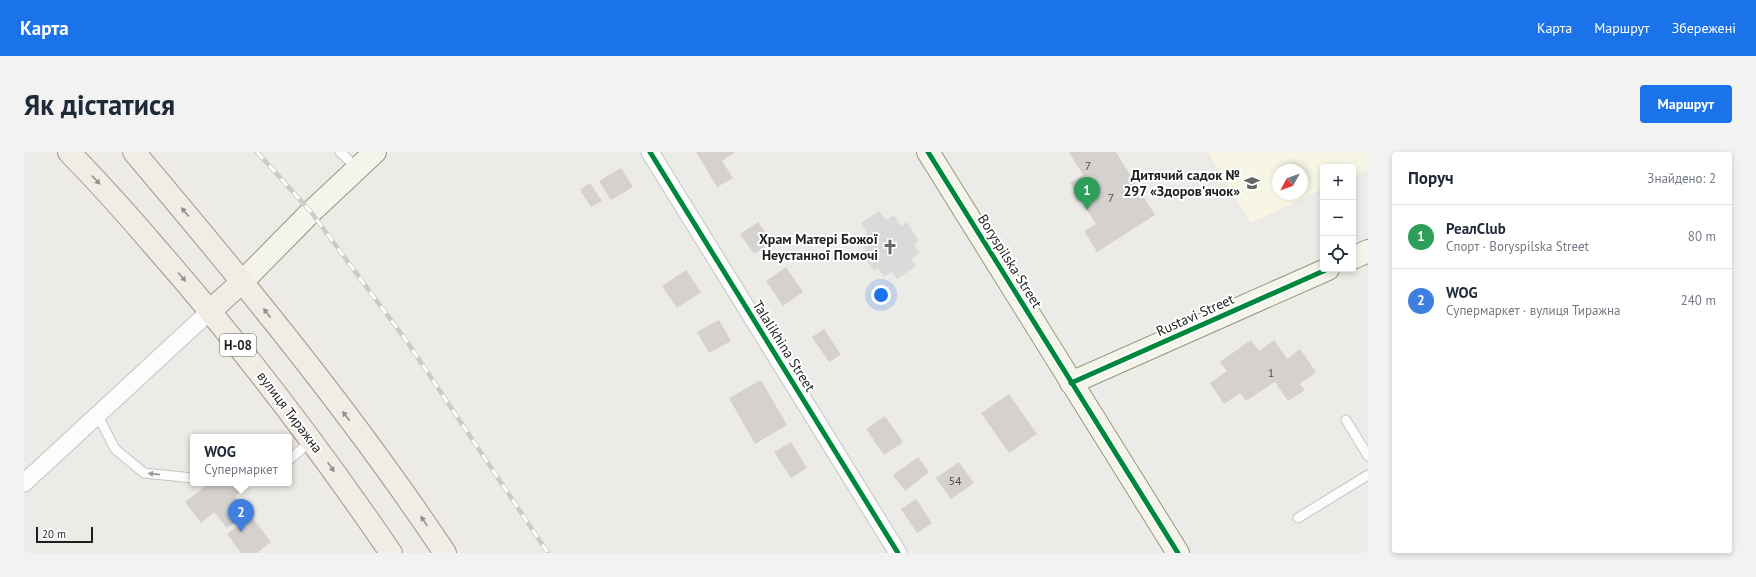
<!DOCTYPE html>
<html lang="uk">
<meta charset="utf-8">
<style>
body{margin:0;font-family:"PT Sans",sans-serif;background:#f2f2f3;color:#1f2937}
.controls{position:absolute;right:12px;top:12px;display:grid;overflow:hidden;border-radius:4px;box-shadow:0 2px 6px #0003}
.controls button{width:36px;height:36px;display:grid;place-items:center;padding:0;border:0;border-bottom:1px solid #e0e1e3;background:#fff;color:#1f2937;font:20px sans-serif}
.compass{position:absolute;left:1248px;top:12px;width:36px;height:36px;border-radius:50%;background:#fff;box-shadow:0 2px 6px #0003;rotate:229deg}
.scale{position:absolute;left:12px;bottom:10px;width:57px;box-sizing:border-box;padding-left:4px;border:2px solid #1f1f1f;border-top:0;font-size:11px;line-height:14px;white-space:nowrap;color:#1f1f1f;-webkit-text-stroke:3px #fff;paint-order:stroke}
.you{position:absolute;left:857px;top:143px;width:14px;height:14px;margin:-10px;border:3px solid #fff;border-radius:50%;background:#1a73e8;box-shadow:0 0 0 6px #1a73e833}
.badge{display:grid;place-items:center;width:26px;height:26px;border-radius:50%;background:#1a73e8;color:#fff;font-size:13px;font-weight:700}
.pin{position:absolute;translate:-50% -33px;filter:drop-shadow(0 1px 2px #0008)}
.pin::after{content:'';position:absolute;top:21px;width:14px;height:12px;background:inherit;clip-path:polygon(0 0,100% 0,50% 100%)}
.popup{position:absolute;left:166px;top:282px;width:102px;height:52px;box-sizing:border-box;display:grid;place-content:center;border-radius:4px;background:#fff;filter:drop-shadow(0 1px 3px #0005);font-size:13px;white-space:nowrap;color:#747a83}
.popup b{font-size:15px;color:#1f2937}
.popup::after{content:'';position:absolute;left:50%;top:100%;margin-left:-8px;border:8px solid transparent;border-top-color:#fff}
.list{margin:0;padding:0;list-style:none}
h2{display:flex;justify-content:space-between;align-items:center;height:52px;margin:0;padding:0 16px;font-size:17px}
h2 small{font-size:13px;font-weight:400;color:#747a83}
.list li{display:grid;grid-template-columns:26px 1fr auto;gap:12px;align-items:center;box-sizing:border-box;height:64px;padding:0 16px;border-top:1px solid #e0e1e3}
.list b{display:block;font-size:15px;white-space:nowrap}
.list p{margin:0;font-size:13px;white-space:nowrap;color:#747a83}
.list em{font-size:13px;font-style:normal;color:#747a83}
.icon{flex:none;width:22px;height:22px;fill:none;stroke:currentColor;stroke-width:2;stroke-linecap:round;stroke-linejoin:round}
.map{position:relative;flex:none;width:1344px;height:401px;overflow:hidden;border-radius:4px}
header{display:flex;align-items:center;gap:24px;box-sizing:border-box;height:56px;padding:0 20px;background:#1a73e8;color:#fff}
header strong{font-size:19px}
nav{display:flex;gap:22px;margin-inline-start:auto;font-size:14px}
.intro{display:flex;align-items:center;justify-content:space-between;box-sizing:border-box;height:96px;padding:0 24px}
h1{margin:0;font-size:28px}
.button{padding:10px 18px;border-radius:4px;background:#1a73e8;color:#fff;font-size:14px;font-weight:700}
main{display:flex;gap:24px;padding:0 24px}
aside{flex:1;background:#fff;border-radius:4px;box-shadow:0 2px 6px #0003}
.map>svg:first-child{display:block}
.education{fill:#f7f5e3;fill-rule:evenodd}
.religious{fill:#dbdad9}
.building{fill:#d4d1cf}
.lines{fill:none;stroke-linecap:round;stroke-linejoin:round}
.lane-casing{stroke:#c6c5c4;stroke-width:11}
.street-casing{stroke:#c6c5c4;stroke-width:19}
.secondary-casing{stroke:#97977f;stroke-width:24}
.primary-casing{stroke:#a49884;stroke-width:24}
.lane{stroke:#fcfcfc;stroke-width:9}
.street{stroke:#fcfcfc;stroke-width:17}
.secondary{stroke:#f4f4eb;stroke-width:22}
.primary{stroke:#f1ece5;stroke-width:22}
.rail-casing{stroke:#cbcbca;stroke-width:4.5}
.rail{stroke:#fff;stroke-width:3;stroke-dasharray:9;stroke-linecap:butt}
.cycleway-casing{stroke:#fff;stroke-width:8}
.cycleway{stroke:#00873e;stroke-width:5}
.oneway{fill:#92908c}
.oneway2{fill:#999}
.labels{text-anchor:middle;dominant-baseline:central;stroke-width:4;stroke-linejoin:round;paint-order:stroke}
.number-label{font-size:12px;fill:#4c4c4b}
.shield{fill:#fff;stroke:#626262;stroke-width:1}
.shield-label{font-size:13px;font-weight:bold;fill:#1f1f1f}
.poi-label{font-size:14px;font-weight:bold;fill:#1f1f1f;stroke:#fff;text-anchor:end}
.street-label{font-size:14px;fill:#1f1f1f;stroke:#fff}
</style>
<header>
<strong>Карта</strong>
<nav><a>Карта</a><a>Маршрут</a><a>Збережені</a></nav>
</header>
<div class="intro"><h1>Як дістатися</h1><a class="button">Маршрут</a></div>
<main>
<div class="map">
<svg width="1344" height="401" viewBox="0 0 1344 401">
<rect width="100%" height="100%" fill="#edebe8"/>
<!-- education -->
<path class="education" d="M1184,0H1344V17L1329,24V15H1299V37L1227,71ZM1254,18H1278V42H1254Z"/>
<!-- religious -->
<polygon class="religious" points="855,59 862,68 870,63 877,74 883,70 895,89 890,93 896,101 887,107 892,114 873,127 868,120 860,125 854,116 850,119 837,100 842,97 835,87 843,81 837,71"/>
<!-- building -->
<g class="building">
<polygon points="672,0 709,0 710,1 698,9 709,26 693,35"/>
<polygon points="1045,0 1092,0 1131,63 1073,100 1060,79 1072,72 1046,31 1059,23"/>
<polygon points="597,16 609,35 587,48 575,29"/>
<polygon points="566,31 578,49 567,55 556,38"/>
<polygon points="734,70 748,90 730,102 716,82"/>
<polygon points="762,115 779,140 759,154 742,129"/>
<polygon points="662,118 677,140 653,156 638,134"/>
<polygon points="695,168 707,189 685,201 673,180"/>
<polygon points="800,177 817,203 805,210 788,185"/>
<polygon points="1227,188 1235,199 1250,188 1263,207 1276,197 1292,220 1276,232 1281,238 1264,249 1251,230 1222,249 1216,241 1200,252 1186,231 1203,219 1196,210"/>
<polygon points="737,228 763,273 731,292 705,246"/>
<polygon points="985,242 1013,282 985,301 957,261"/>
<polygon points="861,264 879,290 860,303 842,277"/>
<polygon points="767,290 783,316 767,326 750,300"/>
<polygon points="894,305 905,320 881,339 869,323"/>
<polygon points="935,310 950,331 927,347 912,326"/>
<polygon points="186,331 224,331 226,333 211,344 224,360 203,376 190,360 177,371 161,350"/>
<polygon points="892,347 908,371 893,381 877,357"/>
<polygon points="227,364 247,390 233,401 217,401 203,382"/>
</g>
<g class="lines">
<defs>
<g id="lane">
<polyline points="316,0 333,16"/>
<polyline points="74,264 91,297 120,321 169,326"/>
<polyline points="1322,268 1344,304"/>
<polyline points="265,308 287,289"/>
<polyline points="1274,366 1344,323"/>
</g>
<g id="street">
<polyline points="626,0 874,401"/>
<polyline points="0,331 187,158"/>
</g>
<g id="secondary">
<polyline points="904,0 1154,401"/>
<polyline points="1329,106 1344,99"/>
<polyline points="219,129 287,60 351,0"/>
<polyline points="1047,231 1304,117"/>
</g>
<g id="primary">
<path d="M45,0C75,31 104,63 132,96C217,193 294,294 367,401"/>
<path d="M110,0C219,129 327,260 421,401"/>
<polyline points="187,158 219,129"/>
</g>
</defs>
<!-- lane casing -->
<use href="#lane" class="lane-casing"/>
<!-- street casing -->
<use href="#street" class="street-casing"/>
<!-- secondary casing -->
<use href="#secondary" class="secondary-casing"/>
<!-- primary casing -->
<use href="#primary" class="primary-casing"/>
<!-- lane -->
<use href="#lane" class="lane"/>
<!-- street -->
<use href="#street" class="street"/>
<!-- secondary -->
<use href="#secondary" class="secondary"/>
<!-- primary -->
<use href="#primary" class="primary"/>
<defs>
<polyline id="rail" points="233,0 287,60 384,191 524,401"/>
</defs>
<!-- rail casing -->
<use href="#rail" class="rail-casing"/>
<!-- rail -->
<use href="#rail" class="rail"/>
<defs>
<g id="cycleway">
<polyline points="626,0 874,401"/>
<polyline points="904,0 1154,401"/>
<polyline points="1047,231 1304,117"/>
</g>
</defs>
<!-- cycleway casing -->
<use href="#cycleway" class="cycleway-casing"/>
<!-- cycleway -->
<use href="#cycleway" class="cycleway"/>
</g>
<!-- one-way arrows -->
<defs><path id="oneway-solid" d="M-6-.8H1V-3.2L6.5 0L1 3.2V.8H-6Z"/></defs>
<g class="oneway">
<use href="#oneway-solid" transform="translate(72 28) rotate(47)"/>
<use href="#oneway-solid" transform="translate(161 60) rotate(-130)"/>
<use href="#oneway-solid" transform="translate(158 125) rotate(49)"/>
<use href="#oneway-solid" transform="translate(243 161) rotate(-127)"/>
<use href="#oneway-solid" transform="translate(322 264) rotate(-127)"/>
<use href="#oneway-solid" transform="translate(307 315) rotate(55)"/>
<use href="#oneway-solid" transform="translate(400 369) rotate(-124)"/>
</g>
<use class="oneway2" href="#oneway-solid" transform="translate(130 322) rotate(-174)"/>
<!-- icons -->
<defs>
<symbol id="school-bare" viewBox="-9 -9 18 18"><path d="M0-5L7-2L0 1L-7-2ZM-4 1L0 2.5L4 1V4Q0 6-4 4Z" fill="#676665" stroke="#fff" stroke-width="2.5" paint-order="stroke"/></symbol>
<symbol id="church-bare" viewBox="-9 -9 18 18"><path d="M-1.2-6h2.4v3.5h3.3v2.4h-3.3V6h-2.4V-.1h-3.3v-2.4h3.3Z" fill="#676665" stroke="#fff" stroke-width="2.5" paint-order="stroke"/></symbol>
</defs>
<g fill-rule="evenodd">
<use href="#school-bare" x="1217" y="20" width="22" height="22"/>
<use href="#church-bare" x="855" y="84" width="22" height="22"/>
</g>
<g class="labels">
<!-- number labels -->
<g class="number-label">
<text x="1064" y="13">7</text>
<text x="1087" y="45">7</text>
<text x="1247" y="220">1</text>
<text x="931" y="328">54</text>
</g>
<!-- shield labels -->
<rect class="shield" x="196" y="182" width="36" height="22" rx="3"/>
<g class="shield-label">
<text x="214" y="193">Н-08</text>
</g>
<!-- poi labels -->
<g class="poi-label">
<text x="1216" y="23">Дитячий садок №<tspan x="1216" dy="16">297 «Здоров'ячок»</tspan></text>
<text x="854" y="87">Храм Матері Божої<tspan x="854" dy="16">Неустанної Помочі</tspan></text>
</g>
<!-- street labels -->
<g class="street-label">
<text transform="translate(986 109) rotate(58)">Boryspilska Street</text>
<text transform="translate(1171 163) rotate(-24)">Rustavi Street</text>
<text transform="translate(760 194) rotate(58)">Talalikhina Street</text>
<text transform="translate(266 260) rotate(53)">вулиця Тиражна</text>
</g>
</g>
</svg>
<div class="controls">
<button>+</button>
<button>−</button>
<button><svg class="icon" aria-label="locate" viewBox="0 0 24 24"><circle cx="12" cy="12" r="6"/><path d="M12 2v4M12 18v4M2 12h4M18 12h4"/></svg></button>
</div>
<svg class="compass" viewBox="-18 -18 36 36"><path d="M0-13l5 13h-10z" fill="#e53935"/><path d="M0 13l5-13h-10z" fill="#747a83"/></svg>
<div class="scale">20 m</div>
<div class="you"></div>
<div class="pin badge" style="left:1063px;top:58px;background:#2e9e5b">1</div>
<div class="pin badge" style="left:217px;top:380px;background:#3f7fe0">2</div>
<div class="popup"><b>WOG</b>Супермаркет</div>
</div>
<aside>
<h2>Поруч<small>Знайдено: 2</small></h2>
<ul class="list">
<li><span class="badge" style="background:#2e9e5b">1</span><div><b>РеалClub</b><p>Спорт · Boryspilska Street</p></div><em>80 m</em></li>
<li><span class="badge" style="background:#3f7fe0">2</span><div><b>WOG</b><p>Супермаркет · вулиця Тиражна</p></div><em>240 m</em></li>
</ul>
</aside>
</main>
